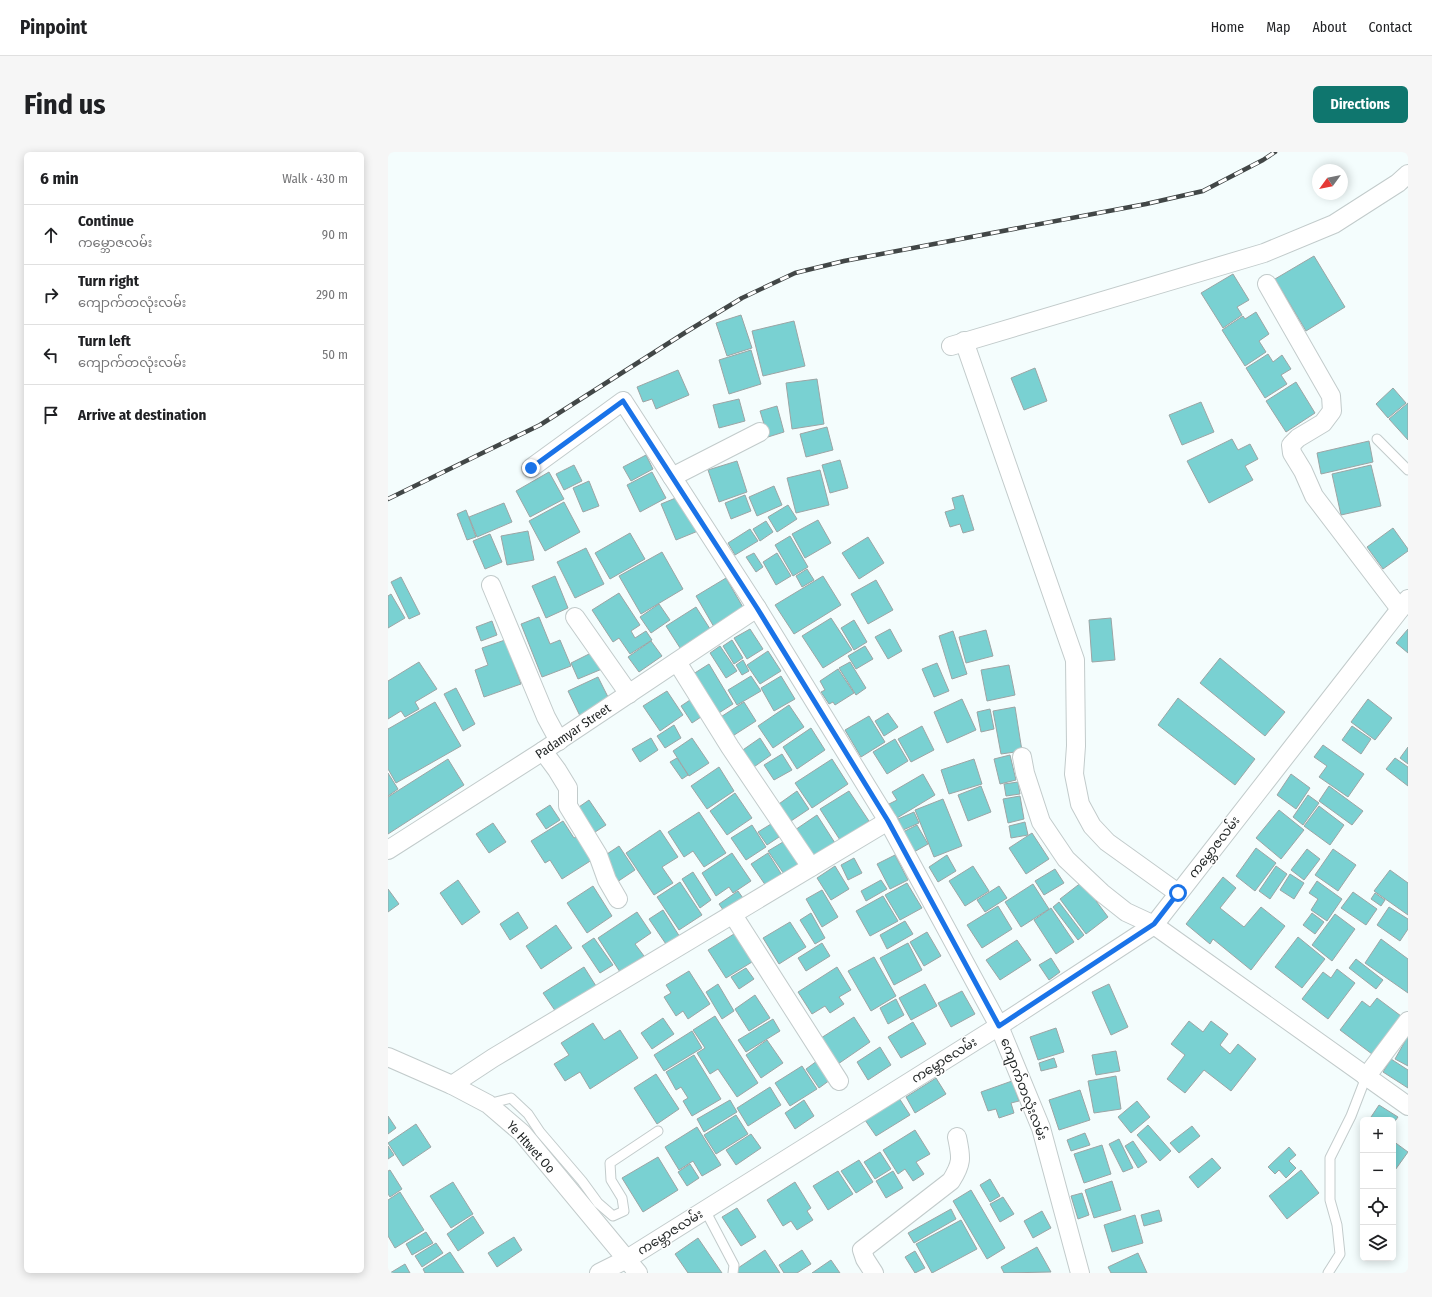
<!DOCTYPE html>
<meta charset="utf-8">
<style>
body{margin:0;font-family:"Fira Sans Condensed","Noto Sans Myanmar",sans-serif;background:#f6f6f6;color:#202124}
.controls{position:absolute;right:12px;bottom:12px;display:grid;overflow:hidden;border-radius:6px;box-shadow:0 2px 10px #0003}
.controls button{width:36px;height:36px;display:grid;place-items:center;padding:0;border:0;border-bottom:1px solid #e0e0e0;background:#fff;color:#202124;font:20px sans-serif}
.compass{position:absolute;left:924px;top:12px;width:36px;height:36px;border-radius:50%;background:#fff;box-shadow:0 2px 10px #0003;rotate:237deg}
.stop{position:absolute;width:12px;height:12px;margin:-9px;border:3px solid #1a73e8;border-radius:50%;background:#fff}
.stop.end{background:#1a73e8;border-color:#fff;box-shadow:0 1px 4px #0008}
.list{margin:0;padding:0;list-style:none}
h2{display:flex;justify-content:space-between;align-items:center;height:52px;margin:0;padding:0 16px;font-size:17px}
h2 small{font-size:13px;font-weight:400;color:#757577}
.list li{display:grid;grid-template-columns:26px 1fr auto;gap:12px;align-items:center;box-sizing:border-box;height:60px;padding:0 16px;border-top:1px solid #e0e0e0}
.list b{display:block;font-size:15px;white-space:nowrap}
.list p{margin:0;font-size:13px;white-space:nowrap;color:#757577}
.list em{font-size:13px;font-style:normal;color:#757577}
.icon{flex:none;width:22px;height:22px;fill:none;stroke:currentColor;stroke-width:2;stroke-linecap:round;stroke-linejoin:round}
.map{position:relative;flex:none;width:1020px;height:1121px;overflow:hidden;border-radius:6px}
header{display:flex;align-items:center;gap:24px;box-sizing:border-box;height:56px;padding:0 20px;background:#fff;border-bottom:1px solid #e0e0e0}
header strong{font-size:19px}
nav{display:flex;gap:22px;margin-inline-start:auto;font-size:14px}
.intro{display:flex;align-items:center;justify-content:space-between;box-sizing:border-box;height:96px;padding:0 24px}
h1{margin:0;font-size:28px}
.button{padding:10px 18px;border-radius:6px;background:#0f766e;color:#fff;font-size:14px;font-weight:700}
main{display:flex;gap:24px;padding:0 24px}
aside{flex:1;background:#fff;border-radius:6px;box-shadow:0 2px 10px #0003}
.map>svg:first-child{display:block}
.building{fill:#79d1d2;stroke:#9ca5a5}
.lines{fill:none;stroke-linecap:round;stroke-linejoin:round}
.service-casing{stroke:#c2cbcb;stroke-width:11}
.minor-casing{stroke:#c2cbcb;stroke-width:20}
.service{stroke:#fff;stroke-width:9}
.minor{stroke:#fff;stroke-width:18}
.rail-casing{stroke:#424747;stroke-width:4.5}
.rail{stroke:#fff;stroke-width:3;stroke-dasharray:9;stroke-linecap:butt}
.route{stroke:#1a73e8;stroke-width:5}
.labels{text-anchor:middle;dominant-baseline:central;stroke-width:3;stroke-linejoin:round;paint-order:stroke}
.street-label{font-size:13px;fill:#1e2222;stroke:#fff}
</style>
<header>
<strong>Pinpoint</strong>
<nav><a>Home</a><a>Map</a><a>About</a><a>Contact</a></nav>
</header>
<div class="intro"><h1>Find us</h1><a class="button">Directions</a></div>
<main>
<aside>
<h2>6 min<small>Walk · 430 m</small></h2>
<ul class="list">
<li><svg class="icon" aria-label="ahead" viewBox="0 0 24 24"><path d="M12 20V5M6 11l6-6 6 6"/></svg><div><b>Continue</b><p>ကမ္ဘောဇလမ်း</p></div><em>90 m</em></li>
<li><svg class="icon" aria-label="right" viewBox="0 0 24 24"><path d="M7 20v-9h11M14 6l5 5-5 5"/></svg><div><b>Turn right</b><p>ကျောက်တလုံးလမ်း</p></div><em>290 m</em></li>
<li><svg class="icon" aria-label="left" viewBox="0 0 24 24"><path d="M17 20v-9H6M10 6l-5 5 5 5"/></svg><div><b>Turn left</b><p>ကျောက်တလုံးလမ်း</p></div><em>50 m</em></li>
<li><svg class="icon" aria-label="arrive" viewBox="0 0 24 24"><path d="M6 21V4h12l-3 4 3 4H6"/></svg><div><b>Arrive at destination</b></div></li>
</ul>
</aside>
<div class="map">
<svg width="1020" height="1121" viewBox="0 0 1020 1121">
<rect width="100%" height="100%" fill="#f4fdfd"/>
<!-- building -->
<g class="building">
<polygon points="926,104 957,155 918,179 887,127"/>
<polygon points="845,122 861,148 849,155 854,163 835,176 813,141"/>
<polygon points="868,160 881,182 871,189 878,200 857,214 834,178 855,164 857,167"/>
<polygon points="353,163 364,196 339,204 328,171"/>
<polygon points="406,169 417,214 375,224 364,179"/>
<polygon points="363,198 373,232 341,242 331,208"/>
<polygon points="880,202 885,210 894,203 903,217 893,223 899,232 877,246 858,216"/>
<polygon points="647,216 659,249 636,258 623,226"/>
<polygon points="290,218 301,243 268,257 264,247 255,250 249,235"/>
<polygon points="429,227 436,272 404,277 398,231"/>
<polygon points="908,230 927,261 898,280 878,249"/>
<polygon points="1005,236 1018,251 1000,266 988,252"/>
<polygon points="351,247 357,269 331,276 325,253"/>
<polygon points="813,250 826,280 794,293 781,263"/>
<polygon points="1020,251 1020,288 1001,267"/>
<polygon points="389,254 396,280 380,285 372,259"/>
<polygon points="439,275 445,298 418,305 412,282"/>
<polygon points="844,287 850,298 862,292 870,307 857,314 865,328 821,351 799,309"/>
<polygon points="981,289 985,310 933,322 929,301"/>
<polygon points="258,303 265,317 243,329 235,315"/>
<polygon points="452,308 460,336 442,341 434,313"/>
<polygon points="349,309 359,340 331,350 320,318"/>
<polygon points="186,313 194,329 176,338 168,322"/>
<polygon points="983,313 993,354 953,363 944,322"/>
<polygon points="432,318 441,353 408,361 399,326"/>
<polygon points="161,320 176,347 142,365 128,339"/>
<polygon points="264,320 278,346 252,360 239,333"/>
<polygon points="201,329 211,354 195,360 185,336"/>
<polygon points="386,334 394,353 369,364 361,345"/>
<polygon points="295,343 310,379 288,388 273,352"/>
<polygon points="357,343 363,359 343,367 337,351"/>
<polygon points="575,343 586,378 575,381 572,372 562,375 557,360 567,357 564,346"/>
<polygon points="176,350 192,380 157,399 141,369"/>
<polygon points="116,351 124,370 89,385 81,365"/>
<polygon points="400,353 409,367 389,380 380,365"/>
<polygon points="78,358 88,385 79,388 69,362"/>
<polygon points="430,368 443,391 417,406 404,382"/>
<polygon points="378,369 385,380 372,389 365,377"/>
<polygon points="1005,376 1020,397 1020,399 995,417 979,395"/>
<polygon points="362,377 370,389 347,403 340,391"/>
<polygon points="140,379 146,408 119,413 113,384"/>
<polygon points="242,381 257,407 222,427 207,401"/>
<polygon points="102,382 114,410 97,417 85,389"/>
<polygon points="402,384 420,415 405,424 387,393"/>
<polygon points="480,385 496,411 471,427 454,401"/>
<polygon points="198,396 216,432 187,446 169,410"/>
<polygon points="274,400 295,437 253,462 231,424"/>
<polygon points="366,401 375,415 368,420 358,405"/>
<polygon points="389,401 403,424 388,433 375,410"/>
<polygon points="419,417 426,428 414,435 408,424"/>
<polygon points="167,424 180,456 158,466 144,434"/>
<polygon points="435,424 453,453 406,482 387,453"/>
<polygon points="13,425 32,462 21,467 3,430"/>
<polygon points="338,426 356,457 326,475 308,444"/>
<polygon points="488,428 505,458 480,472 463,442"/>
<polygon points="231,441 252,473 243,479 247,486 258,479 264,488 242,502 231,486 225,490 204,458"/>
<polygon points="3,442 17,466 0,476 0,444"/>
<polygon points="271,452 282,468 263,481 252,465"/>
<polygon points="308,455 324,480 294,499 278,474"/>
<polygon points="151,465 162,492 172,488 183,514 154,525 133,472"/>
<polygon points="443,466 464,498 435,516 414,484"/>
<polygon points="723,466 727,508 704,510 701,468"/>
<polygon points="466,468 479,490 466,498 453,476"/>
<polygon points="104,469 109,483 93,489 88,475"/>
<polygon points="362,477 375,497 359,507 346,486"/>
<polygon points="502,477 514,499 500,507 487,485"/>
<polygon points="1020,477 1020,501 1008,491"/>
<polygon points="598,478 605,504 578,511 571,485"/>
<polygon points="565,479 579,522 564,527 551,484"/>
<polygon points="117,488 133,532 96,545 87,518 100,513 94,496"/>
<polygon points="344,488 355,506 346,512 335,494"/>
<polygon points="263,489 274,504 251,520 240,505"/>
<polygon points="332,494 349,519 338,526 322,501"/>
<polygon points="477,494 485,507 468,517 460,504"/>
<polygon points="380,499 393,519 372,532 359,513"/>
<polygon points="205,500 214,517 190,527 183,511"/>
<polygon points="832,506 897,560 877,584 812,531"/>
<polygon points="355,508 361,519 354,523 348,513"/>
<polygon points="31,510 49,537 27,550 31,557 17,565 13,559 0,567 0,529"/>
<polygon points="462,510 478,536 468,543 451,516"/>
<polygon points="549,511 561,539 546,545 534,517"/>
<polygon points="321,512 345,552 326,564 302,524"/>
<polygon points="621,513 627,543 599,549 593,518"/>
<polygon points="450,517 466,541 447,553 445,550 441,552 433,540 437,538 432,529"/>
<polygon points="363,524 373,539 349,553 340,538"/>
<polygon points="393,524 407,547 386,559 373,536"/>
<polygon points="210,525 222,549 192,564 180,539"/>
<polygon points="68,536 87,572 75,579 56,542"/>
<polygon points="279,539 295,563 272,579 255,554"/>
<polygon points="305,546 316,563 304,571 293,554"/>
<polygon points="790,546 867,607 847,633 770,573"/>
<polygon points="574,547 588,578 559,591 546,560"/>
<polygon points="980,547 1004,566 987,588 963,570"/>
<polygon points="47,550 73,594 8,631 0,617 0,577"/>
<polygon points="356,550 368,569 340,587 328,568"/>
<polygon points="401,553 416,575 385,596 370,574"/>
<polygon points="627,555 634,599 613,602 605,559"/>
<polygon points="602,557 606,577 593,580 589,560"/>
<polygon points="500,561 510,575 496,584 487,569"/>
<polygon points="481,564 497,590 473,605 457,578"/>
<polygon points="286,573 293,586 277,596 269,584"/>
<polygon points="534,574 546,598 523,610 510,587"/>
<polygon points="964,574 983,587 973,602 954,588"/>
<polygon points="423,576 437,598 409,617 395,595"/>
<polygon points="263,586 270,598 252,610 244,597"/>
<polygon points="304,586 321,611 301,624 285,599"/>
<polygon points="372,586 383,603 360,619 349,602"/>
<polygon points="507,587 520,609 499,622 485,600"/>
<polygon points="935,593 976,622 960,645 931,625 939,614 926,605"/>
<polygon points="1020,595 1020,612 1012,606"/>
<polygon points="394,602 404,618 386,628 376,613"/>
<polygon points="622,603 628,628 612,632 606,607"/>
<polygon points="289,606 300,623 294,627 282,610"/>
<polygon points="1007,606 1020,615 1020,634 998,617"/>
<polygon points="60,607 76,633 0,682 0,645"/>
<polygon points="444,607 460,632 424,656 407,631"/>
<polygon points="586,607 594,632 561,642 553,618"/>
<polygon points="331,615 346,639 319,657 303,634"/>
<polygon points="0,621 10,637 0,644"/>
<polygon points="535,622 547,643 509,666 501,652 509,648 504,640"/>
<polygon points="903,622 922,636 908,657 889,643"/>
<polygon points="630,630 632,642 618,644 616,632"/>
<polygon points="593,634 603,660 580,669 570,643"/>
<polygon points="941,634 975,659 964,673 931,649"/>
<polygon points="409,639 421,657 400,671 388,654"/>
<polygon points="461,639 481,669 452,688 432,657"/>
<polygon points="347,641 364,666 339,683 322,659"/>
<polygon points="920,643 931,651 915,673 905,665"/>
<polygon points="632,644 636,667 620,671 615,647"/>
<polygon points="555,647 574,694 546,705 527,658"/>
<polygon points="201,648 218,673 204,682 188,657"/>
<polygon points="162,653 172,668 158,677 148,662"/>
<polygon points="931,654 956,673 942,693 916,674"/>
<polygon points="891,658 916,678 893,707 868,686"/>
<polygon points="311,660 338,701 316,715 305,699 296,705 280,680"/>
<polygon points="526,660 531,671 515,678 510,667"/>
<polygon points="429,663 447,691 422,707 404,680"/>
<polygon points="175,669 186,686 192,683 207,706 174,727 162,708 157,711 143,689"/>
<polygon points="637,670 640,683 623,686 621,674"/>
<polygon points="105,671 118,690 101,701 88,682"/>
<polygon points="383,672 391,685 379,693 370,680"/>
<polygon points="364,673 378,695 358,708 343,686"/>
<polygon points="529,673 540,692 526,700 515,680"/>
<polygon points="272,678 290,705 274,715 285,731 266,743 238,701"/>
<polygon points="644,681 661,707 638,722 621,696"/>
<polygon points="395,690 410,712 396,722 380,699"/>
<polygon points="231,694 247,718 229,730 213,706"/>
<polygon points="868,696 888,711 867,739 848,724"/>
<polygon points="919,697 932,707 916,728 903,718"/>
<polygon points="945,697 968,713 950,739 927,723"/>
<polygon points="344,701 363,729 345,741 341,735 328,744 314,721"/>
<polygon points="380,701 394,723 378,734 363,712"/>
<polygon points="507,703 520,728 502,737 489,712"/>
<polygon points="559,703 568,719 550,730 541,715"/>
<polygon points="466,706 474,721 460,728 453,713"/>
<polygon points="447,714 461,737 443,748 429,726"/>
<polygon points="585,714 601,739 577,754 561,729"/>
<polygon points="888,714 899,722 882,747 871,739"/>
<polygon points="667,717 676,731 656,743 647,729"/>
<polygon points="1002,718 1020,731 1020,763 986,739"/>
<polygon points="305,720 323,748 312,756 294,727"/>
<polygon points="902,722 916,731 906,747 892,738"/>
<polygon points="835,725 848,736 832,756 856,775 873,755 897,774 863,818 825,787 822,792 798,772"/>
<polygon points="70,728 92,760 74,773 52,741"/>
<polygon points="493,728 499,737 478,749 473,739"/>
<polygon points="929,729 954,747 939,769 923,758 930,747 921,741"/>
<polygon points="292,730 314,763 291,778 269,745"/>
<polygon points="694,730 720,765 698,782 672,747"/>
<polygon points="519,731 534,756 512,768 497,743"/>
<polygon points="645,732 661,757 633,775 617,750"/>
<polygon points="205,734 224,764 199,781 179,751"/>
<polygon points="611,734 619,746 597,760 589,748"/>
<polygon points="0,737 11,752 0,760"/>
<polygon points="434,738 450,765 434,775 418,747"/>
<polygon points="350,739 357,749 338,762 331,752"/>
<polygon points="965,740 989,757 978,773 953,756"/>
<polygon points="987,741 997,748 993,754 983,747"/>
<polygon points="495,744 510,769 482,784 468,759"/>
<polygon points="671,750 696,783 690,788 665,755"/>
<polygon points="610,754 624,777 594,796 579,773"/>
<polygon points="1001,755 1020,767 1020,777 1012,789 989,773"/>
<polygon points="663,756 686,790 668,802 646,768"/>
<polygon points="275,758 295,790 282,798 261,767"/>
<polygon points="130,760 140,776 122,788 112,772"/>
<polygon points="249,760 263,781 247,792 256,804 232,820 210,786"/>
<polygon points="423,761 437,786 427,792 412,768"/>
<polygon points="924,761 936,770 927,782 915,773"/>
<polygon points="947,762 967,777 944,809 924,793"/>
<polygon points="517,769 525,782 499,797 492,783"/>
<polygon points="402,770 418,795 391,812 375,786"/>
<polygon points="168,773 184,796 153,817 138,794"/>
<polygon points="539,780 553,804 536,814 522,790"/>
<polygon points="346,782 364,810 338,826 320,798"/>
<polygon points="910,785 937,807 914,836 887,815"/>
<polygon points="206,786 225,813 212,821 194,794"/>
<polygon points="993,787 1020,807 1020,841 977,811"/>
<polygon points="629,788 643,808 612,828 598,808"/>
<polygon points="434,791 442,804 418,819 410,806"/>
<polygon points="520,791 534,818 506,833 492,806"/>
<polygon points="486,805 508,844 483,859 460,819"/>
<polygon points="663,806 672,820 661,828 651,813"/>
<polygon points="968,807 995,828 988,837 961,816"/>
<polygon points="196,815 208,834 168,860 155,841"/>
<polygon points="449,815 463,838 451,845 456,852 442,861 437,854 424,862 410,840"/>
<polygon points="358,816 366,827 351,837 343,825"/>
<polygon points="949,817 967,831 940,867 914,847 935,820 943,826"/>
<polygon points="301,819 322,852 300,867 295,859 288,864 276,845 283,841 278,833"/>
<polygon points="330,832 346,859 334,867 318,840"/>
<polygon points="537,832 549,854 523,868 511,846"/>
<polygon points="721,832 740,875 723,883 704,840"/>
<polygon points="574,839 587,862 563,875 550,851"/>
<polygon points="367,843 382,866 361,879 347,857"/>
<polygon points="989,846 1013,864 984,902 952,878 974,849 982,855"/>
<polygon points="508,847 516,863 500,872 492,856"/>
<polygon points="327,864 370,931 349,945 330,917 322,922 309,901 317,896 305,878"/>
<polygon points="466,865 482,890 450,912 433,886"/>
<polygon points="275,866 286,882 264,897 253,881"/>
<polygon points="385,867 392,879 358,900 350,888"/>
<polygon points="801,869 815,880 823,869 840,882 832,893 842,902 850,892 868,907 843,939 816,918 797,941 779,927 797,903 783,892"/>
<polygon points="525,870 538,892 513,906 500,885"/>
<polygon points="205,871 216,888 232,878 250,906 202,937 192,920 177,929 166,912 181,903 173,891"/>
<polygon points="668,876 676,900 650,908 642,885"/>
<polygon points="304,879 314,896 276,919 266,903"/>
<polygon points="1020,884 1020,914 1007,907"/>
<polygon points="379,888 395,911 373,926 358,903"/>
<polygon points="492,895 503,913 480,928 469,910"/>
<polygon points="728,899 732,919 708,923 704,903"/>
<polygon points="306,903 333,947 304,964 295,949 300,946 293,935 288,938 278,920"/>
<polygon points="666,906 669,915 653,919 651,911"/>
<polygon points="1003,907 1020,918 1020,936 995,920"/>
<polygon points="429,909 442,928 431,936 418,917"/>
<polygon points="414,914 429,937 402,954 387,931"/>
<polygon points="268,922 291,957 269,972 246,936"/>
<polygon points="728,924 733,957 706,961 700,929"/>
<polygon points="548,926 558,942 527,961 518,945"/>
<polygon points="624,929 631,949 623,951 626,961 611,966 608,957 600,959 593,940"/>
<polygon points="382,935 393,953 360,974 349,956"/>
<polygon points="692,938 702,968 671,978 661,948"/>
<polygon points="511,946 522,963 488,984 477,968"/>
<polygon points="342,948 349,960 316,980 309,967"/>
<polygon points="416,948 426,964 407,977 397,961"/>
<polygon points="749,949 762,965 743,981 730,965"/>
<polygon points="991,953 1010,965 1005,972 1005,968 988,968 983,965"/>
<polygon points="348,963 360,982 328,1002 316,983"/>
<polygon points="0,964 8,976 0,982"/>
<polygon points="28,972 43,995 15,1014 0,991"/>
<polygon points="760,973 783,999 772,1009 749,983"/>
<polygon points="804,974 812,984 791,1001 782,991"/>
<polygon points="309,975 333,1013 314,1024 305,1009 291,1018 277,995"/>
<polygon points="527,978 542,1002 528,1010 536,1022 525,1029 517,1017 510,1022 495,998"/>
<polygon points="697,981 702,993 683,999 679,988"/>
<polygon points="363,982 373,996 348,1013 338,998"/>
<polygon points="731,987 745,1016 735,1020 721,992"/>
<polygon points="745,989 759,1010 750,1016 737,994"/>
<polygon points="1005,989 1020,1000 1005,1021"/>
<polygon points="714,993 723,1022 696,1031 686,1002"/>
<polygon points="0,994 6,1003 0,1007"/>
<polygon points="901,995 908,1003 901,1009 908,1016 898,1026 891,1018 887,1022 880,1015"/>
<polygon points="492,1000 503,1017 487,1027 476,1010"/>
<polygon points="270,1005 290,1038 255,1060 234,1026"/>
<polygon points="824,1006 833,1016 810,1036 801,1025"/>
<polygon points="471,1008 485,1030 468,1041 453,1019"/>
<polygon points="302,1012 311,1026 299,1034 290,1020"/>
<polygon points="2,1018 14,1037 2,1045 0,1042 0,1019"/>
<polygon points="913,1018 931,1041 899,1067 881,1044"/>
<polygon points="450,1019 465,1042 440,1058 425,1034"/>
<polygon points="505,1019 515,1036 498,1046 488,1029"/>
<polygon points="602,1027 612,1044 602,1050 592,1033"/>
<polygon points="724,1029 733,1058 706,1066 697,1038"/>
<polygon points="65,1030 85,1062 63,1076 42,1044"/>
<polygon points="407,1030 423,1056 419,1059 425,1068 409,1078 403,1069 395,1074 379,1048"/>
<polygon points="583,1038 617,1096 599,1107 565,1049"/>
<polygon points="12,1040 36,1078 7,1096 0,1084 0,1048"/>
<polygon points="694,1041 701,1063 690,1067 683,1044"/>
<polygon points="615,1045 626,1062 612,1070 602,1052"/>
<polygon points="349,1056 368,1085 353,1094 334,1065"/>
<polygon points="563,1057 568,1067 526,1091 520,1081"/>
<polygon points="771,1058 774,1069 756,1074 753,1063"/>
<polygon points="654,1059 663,1076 645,1086 636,1069"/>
<polygon points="747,1063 755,1091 724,1100 716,1073"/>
<polygon points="85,1064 96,1081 70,1099 59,1082"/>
<polygon points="573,1068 589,1097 544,1121 528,1092"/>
<polygon points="38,1080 45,1091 24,1103 18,1092"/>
<polygon points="126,1085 134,1098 109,1115 100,1101"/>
<polygon points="310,1086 334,1121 300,1121 287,1102"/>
<polygon points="48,1091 55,1101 34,1115 27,1104"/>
<polygon points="649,1095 663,1120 616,1121 613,1115"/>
<polygon points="377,1098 392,1121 349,1121 347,1118"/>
<polygon points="414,1098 423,1112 409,1121 396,1121 391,1113"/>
<polygon points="527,1099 537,1116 527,1121 517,1105"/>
<polygon points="62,1100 76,1121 37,1121 35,1117"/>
<polygon points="750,1101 759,1121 723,1121 720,1115"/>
<polygon points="443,1108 452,1121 424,1121"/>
<polygon points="17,1112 22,1121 2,1121"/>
</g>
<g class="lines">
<defs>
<g id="service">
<polyline points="989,287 1020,318"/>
<polyline points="100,952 123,946 140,962 152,980 194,1029 210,1051 225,1064 236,1059 234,1046 223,1028 222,1011 270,979"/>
<polyline points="317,1058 346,1113 345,1121"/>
<polyline points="940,1121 952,1102 949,1073 942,1048 942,1006 963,964 978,925"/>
</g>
<g id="minor">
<polyline points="879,132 943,244 944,259 935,271 910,286 903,293 904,301 915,319 926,344 1012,457"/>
<polyline points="576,189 687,508 688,594 686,622 692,652 704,674 719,690 790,741"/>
<polyline points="563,194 876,101 946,72 1010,31 1020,22"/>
<polyline points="143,316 235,249 369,456 500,669 611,874 653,976 692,1121"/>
<polyline points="284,325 372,280"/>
<polyline points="103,433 158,565 171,589"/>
<polyline points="187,465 241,542"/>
<polyline points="289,510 342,595 423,715"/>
<polyline points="155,599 169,618 180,636 180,654 210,703 219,728 230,747"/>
<polyline points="634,605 637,621 653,670 678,707 714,741 738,760 766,773 1020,954"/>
<polyline points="0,698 155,599 369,456"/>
<polyline points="345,763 451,929"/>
<polyline points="0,905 64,933 100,952 134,981 250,1121"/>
<polyline points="978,925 1020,869"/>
<polyline points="64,933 105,906 500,669"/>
<polyline points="211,1121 239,1107 611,874 766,773 1020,447"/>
<path d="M486,1121L477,1107L474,1098L563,1029C575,1010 573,1005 569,985"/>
</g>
</defs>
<!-- service casing -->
<use href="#service" class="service-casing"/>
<!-- minor casing -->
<use href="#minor" class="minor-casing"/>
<!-- service -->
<use href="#service" class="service"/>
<!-- minor -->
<use href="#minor" class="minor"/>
<defs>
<polyline id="rail" points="0,347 152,273 298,180 354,146 407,121 456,109 758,52 815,39 875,8 887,0"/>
</defs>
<!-- rail casing -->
<use href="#rail" class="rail-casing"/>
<!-- rail -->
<use href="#rail" class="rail"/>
</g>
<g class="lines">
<!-- route -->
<polyline class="route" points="143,316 235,249 369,456 500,669 611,874 766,772 790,741"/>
</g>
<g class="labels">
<!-- street labels -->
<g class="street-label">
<text transform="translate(185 579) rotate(-34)">Padamyar Street</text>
<text transform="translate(826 695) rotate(-52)">ကမ္ဘောဇလမ်း</text>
<text transform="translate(556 908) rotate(-32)">ကမ္ဘောဇလမ်း</text>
<text transform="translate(636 937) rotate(69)">ကျောက်တလုံးလမ်း</text>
<text transform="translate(143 995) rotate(48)">Ye Htwet Oo</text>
<text transform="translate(282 1080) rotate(-32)">ကမ္ဘောဇလမ်း</text>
</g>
</g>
</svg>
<div class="controls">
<button>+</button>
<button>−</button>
<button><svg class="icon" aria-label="locate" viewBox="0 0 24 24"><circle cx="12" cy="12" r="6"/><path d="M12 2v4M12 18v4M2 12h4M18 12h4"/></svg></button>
<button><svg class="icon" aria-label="layers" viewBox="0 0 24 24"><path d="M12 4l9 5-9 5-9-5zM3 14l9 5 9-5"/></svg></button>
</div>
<svg class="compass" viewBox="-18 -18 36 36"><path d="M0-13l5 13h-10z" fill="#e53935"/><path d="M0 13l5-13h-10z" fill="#757577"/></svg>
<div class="stop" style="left:790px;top:741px"></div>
<div class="stop end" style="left:143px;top:316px"></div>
</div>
</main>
